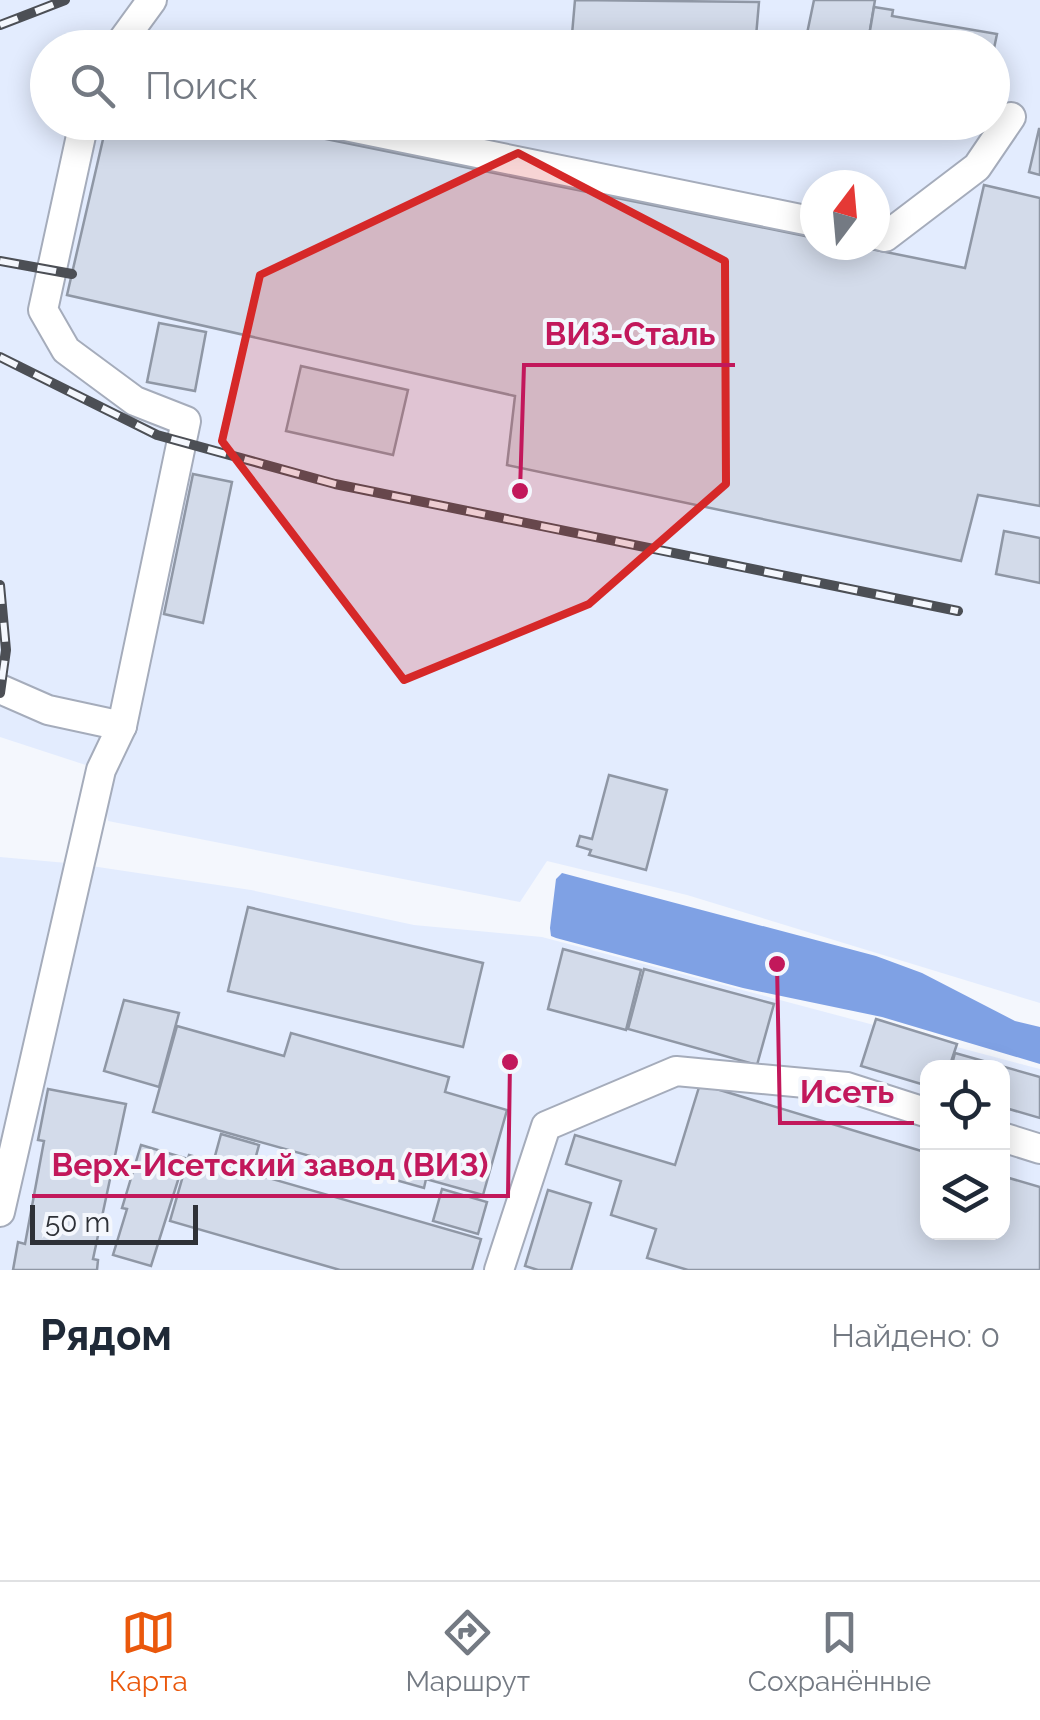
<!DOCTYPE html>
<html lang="ru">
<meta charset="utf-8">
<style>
body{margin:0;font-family:Raleway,sans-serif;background:#f2f2f3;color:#1f2937}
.controls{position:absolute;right:30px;bottom:30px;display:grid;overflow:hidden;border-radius:20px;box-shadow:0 5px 25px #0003}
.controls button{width:90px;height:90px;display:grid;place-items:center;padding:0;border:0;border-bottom:2px solid #e0e1e3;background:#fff;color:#1f2937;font:50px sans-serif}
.compass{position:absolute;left:800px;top:170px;width:90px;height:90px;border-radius:50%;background:#fff;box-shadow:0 5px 25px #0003;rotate:16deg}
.scale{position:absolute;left:30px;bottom:25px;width:168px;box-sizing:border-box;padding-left:10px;border:5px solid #2e3137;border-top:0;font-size:28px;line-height:35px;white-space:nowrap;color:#2e3137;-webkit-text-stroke:8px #f4f7fd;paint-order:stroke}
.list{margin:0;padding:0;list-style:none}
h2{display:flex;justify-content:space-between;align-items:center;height:130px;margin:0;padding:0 40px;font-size:42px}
h2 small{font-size:32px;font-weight:400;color:#747a83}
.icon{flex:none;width:55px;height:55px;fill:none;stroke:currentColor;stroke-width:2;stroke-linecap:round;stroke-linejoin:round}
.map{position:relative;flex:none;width:1040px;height:1270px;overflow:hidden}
.search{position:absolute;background:#fff;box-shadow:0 5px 25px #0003;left:30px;right:30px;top:30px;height:110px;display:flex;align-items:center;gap:25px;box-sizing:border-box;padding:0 35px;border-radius:55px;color:#747a83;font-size:38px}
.sheet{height:310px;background:#fff}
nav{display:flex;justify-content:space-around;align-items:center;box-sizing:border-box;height:140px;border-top:2px solid #e0e1e3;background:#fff;font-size:28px;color:#747a83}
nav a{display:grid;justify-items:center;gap:5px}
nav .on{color:#ea580c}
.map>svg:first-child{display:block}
.built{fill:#e3ecfe;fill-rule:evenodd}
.water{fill:#7fa1e4}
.building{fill:#d3dbea;stroke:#8f97a5;stroke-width:2.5}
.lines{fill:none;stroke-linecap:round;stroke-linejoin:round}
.minor-casing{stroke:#a5acbb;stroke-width:32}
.minor{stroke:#fff;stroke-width:28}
.rail-casing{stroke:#4c4f55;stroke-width:10}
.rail{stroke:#f4f7fd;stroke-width:6;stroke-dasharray:19;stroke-linecap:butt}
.marked{fill:#d62828;fill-opacity:0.2;stroke:#d62828;stroke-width:8;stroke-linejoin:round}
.leader{fill:none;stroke:#c2185b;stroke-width:4}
.callout-dot{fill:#c2185b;stroke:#f4f7fd;stroke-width:4}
.callout-label{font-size:32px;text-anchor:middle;font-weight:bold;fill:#c2185b;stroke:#f4f7fd;stroke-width:8;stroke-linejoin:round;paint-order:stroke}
</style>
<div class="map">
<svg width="1040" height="1270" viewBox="0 0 1040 1270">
<rect width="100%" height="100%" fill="#f4f7fd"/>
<!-- built -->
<g class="built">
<path d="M0,0H1040V1003L687,895L547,861L520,902L108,821L101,770L0,737ZM48,48H992V122H48ZM815,185H875V245H815Z"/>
<path d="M0,857L78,864L251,890L414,925L542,937L1040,1069V1270H0ZM928,1068H1002V1232H928Z"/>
</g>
<!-- water -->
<polygon class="water" points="562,873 876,956 922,973 1015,1021 1040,1027 1040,1064 882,1017 743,988 556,938 551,936 550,928 556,879"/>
<!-- building -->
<g class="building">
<polygon points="575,0 759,2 755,48 571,46"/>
<polygon points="814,0 875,0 867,48 804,48"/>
<polygon points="874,7 893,10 892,16 997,34 992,58 992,48 867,48"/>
<polygon points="107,122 242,122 815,238 815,245 851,245 965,268 984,185 1040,198 1040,506 978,495 961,561 507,465 515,396 67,295"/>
<polygon points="847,122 920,122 918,137"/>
<polygon points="1039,129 1040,129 1040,175 1029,172"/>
<polygon points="159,323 206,332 195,391 147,382"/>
<polygon points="301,366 408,390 393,455 286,431"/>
<polygon points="193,474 232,482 203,623 164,614"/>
<polygon points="1004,531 1040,538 1040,583 996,574"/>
<polygon points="609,775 667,790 646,870 589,855 591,850 577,846 580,836 592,839"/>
<polygon points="248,907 483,963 463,1047 228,991"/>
<polygon points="563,949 641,970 626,1030 548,1009"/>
<polygon points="644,969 774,1004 757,1065 628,1029"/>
<polygon points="124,1000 179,1013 159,1087 104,1071"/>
<polygon points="876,1019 957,1044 949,1068 928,1068 928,1086 861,1066"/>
<polygon points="177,1026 284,1056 291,1033 449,1077 445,1092 507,1110 483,1195 426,1179 424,1188 153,1112"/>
<polygon points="955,1053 1040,1077 1040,1118 1002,1107 1002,1068 951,1068"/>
<polygon points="700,1084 928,1153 928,1232 1002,1232 1002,1176 1040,1187 1040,1270 688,1270 647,1258 656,1229 611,1215 621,1181 566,1164 575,1135 675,1165"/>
<polygon points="48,1089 126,1104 93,1259 98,1260 97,1270 13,1270 18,1242 25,1244 44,1141 38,1140"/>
<polygon points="221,1134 259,1145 253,1167 215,1156"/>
<polygon points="141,1145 185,1158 151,1266 113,1255 127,1209 122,1208"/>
<polygon points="189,1155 481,1239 472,1270 340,1270 170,1221"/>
<polygon points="442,1189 487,1202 478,1234 433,1221"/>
<polygon points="548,1190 591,1203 571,1270 538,1270 525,1266"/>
</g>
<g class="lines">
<defs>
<g id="minor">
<polyline points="117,48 152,0"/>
<polyline points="326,122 815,222"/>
<polyline points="875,234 885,237 977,167 1011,117"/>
<polyline points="0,689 48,710 122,726"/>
<polyline points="1002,1137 1040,1149"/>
<polyline points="0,1212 101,770 122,726 186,421 135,401 66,350 43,310 84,122"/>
<polyline points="499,1270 546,1126 676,1071 847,1087 928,1113"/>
</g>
</defs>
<!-- minor casing -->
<use href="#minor" class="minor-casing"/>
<!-- minor -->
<use href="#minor" class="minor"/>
<defs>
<g id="rail">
<polyline points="0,25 65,0"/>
<polyline points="0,261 72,274"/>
<polyline points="0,357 157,435 335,484 958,611"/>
<polyline points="0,585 6,650 0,693"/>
</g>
</defs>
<!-- rail casing -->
<use href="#rail" class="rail-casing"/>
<!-- rail -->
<use href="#rail" class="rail"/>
</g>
<!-- marked area -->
<path class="marked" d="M518,153L725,261L726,484L589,604L404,680L222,441L260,275Z"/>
<!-- callouts -->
<path class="leader" d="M520 491L524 365H735M777 964L780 1123H914M510 1062L508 1196H32"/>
<g class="callout-dot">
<circle cx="520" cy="491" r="10"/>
<circle cx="777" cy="964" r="10"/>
<circle cx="510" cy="1062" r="10"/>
</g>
<g class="callout-label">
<text x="630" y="345">ВИЗ-Сталь</text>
<text x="847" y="1103">Исеть</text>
<text x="270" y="1176">Верх-Исетский завод (ВИЗ)</text>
</g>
</svg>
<div class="controls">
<button><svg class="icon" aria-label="locate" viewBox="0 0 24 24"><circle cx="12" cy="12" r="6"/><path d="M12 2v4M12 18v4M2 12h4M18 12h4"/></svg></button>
<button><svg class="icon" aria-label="layers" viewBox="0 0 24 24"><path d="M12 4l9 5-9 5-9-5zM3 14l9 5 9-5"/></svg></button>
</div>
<svg class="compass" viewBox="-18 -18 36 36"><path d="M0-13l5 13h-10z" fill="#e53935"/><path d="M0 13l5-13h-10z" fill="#747a83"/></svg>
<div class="scale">50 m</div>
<div class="search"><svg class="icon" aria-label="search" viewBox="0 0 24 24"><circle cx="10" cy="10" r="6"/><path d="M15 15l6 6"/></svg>Поиск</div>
</div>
<section class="sheet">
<h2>Рядом<small>Найдено: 0</small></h2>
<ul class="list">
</ul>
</section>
<nav>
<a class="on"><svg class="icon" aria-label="map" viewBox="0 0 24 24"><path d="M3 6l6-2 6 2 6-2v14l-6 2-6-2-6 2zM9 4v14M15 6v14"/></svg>Карта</a>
<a><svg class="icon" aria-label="directions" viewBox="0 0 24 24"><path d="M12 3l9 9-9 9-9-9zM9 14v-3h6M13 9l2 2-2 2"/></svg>Маршрут</a>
<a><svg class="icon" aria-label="saved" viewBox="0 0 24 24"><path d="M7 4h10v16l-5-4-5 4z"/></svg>Сохранённые</a>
</nav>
